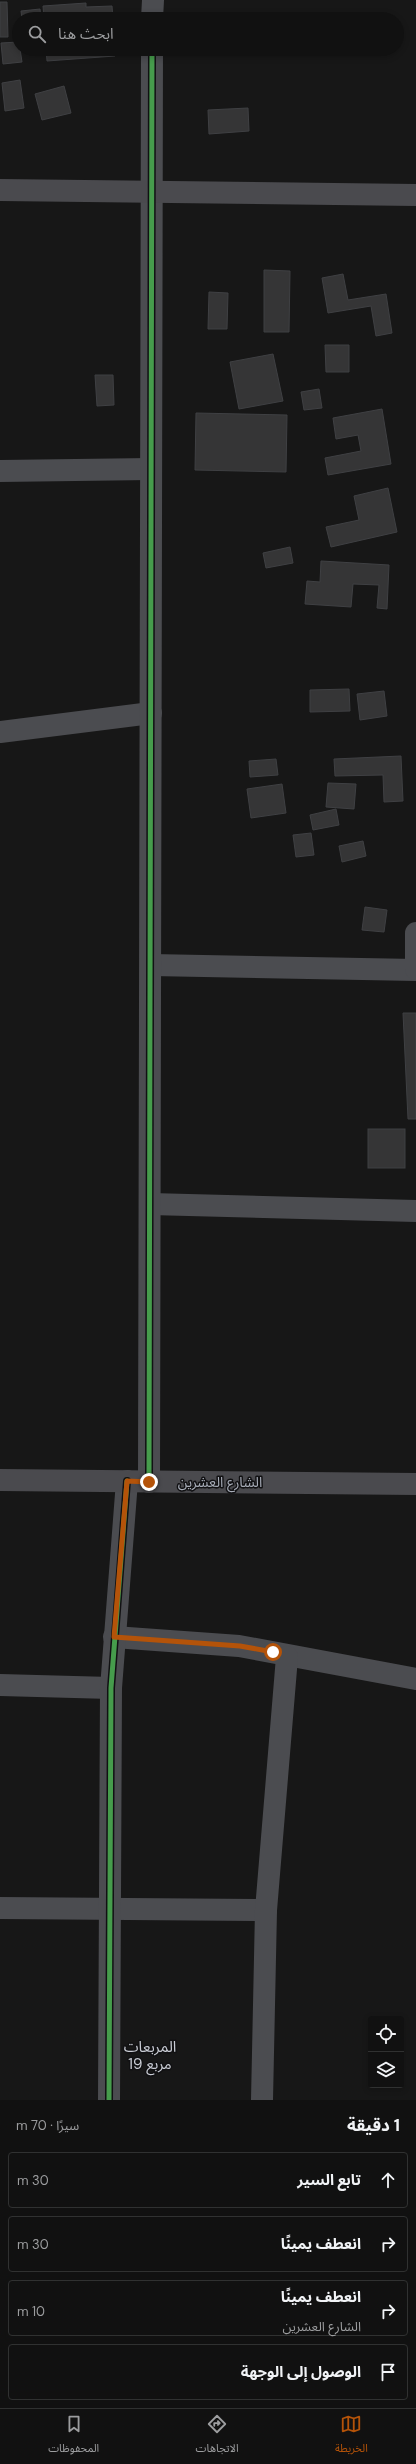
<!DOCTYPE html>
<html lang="ar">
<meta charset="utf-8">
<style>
body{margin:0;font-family:"DM Sans","Noto Sans Arabic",sans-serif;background:#1a1a1a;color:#f1f3f6;direction:rtl}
.controls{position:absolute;right:12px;bottom:12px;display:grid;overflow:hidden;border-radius:4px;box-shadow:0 2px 6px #0003}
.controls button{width:36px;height:36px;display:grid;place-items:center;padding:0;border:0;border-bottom:1px solid #303131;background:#111;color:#f1f3f6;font:20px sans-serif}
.stop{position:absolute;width:12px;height:12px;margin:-9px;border:3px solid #b45309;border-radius:50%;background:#fff}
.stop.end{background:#b45309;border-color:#fff;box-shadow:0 1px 4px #0008}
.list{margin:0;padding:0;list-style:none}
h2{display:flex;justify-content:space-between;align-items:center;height:52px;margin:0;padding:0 16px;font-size:17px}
h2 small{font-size:13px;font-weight:400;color:#9c9d9f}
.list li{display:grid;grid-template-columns:26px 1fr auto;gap:12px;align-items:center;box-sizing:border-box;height:56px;margin:0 8px 8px;padding:0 8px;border:1px solid #303131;border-radius:4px}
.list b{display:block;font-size:15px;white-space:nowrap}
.list p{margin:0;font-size:13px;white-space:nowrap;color:#9c9d9f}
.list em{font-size:13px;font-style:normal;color:#9c9d9f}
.icon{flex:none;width:22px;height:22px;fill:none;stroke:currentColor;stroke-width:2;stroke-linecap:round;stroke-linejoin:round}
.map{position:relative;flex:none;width:416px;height:2100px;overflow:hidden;direction:ltr}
.search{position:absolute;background:#111;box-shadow:0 2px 6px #0003;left:12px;right:12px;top:12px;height:44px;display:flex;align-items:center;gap:10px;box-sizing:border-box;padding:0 14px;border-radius:22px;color:#9c9d9f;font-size:15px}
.sheet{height:308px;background:#111}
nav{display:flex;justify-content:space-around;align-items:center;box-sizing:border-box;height:56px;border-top:1px solid #303131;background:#111;font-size:11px;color:#9c9d9f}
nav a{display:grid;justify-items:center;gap:2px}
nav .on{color:#b45309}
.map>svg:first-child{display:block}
.building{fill:#353536;stroke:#3f4043}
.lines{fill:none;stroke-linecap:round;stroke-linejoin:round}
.street{stroke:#4b4c50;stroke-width:22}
.secondary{stroke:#4a4a4e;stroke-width:22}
.cycleway-casing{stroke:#111113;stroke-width:8}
.cycleway{stroke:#469c4c;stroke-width:5}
.route{stroke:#b45309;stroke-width:5}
.labels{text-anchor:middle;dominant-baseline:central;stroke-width:3;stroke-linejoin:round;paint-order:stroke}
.street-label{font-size:14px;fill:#a8adb8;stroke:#111113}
.neighbourhood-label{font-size:15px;fill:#c9ccd4;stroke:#111113}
</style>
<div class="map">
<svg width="416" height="2100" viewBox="0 0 416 2100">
<rect width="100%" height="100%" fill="#171717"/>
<!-- building -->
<g class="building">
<polygon points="0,2 7,2 8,37 0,37"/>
<polygon points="86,3 86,7 112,6 113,19 44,19 43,6"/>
<polygon points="40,9 41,19 22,19 21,11"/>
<polygon points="19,42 22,62 3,64 1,43"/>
<polygon points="46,49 114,49 115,56 47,61"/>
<polygon points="20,80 24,108 5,111 2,83"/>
<polygon points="64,86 71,113 42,120 35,94"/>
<polygon points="248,108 249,131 209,134 208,110"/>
<polygon points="264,270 290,271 289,332 264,332"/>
<polygon points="343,274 348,300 386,294 392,333 376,336 371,306 328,313 322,278"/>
<polygon points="209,292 228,293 227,329 208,329"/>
<polygon points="325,345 349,345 349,372 326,372"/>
<polygon points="273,354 283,401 239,409 230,362"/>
<polygon points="95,375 113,375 114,405 97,406"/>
<polygon points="319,389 322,408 304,410 301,392"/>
<polygon points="382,409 391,464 328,475 325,458 361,451 358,435 336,439 333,418"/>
<polygon points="196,413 287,415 286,472 195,470"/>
<polygon points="388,488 397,532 331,547 326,527 359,520 354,496"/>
<polygon points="290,547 293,563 266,568 263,553"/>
<polygon points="321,561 389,565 387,609 377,608 379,585 353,584 351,607 305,604 307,581 320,582"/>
<polygon points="349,689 350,711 310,712 310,690"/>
<polygon points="384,691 387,716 360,720 357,694"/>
<polygon points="401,756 403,801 384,802 383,775 335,776 334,759"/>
<polygon points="276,759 278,775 250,777 249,761"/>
<polygon points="328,783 356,784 354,809 326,807"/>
<polygon points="282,784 286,813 251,818 247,789"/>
<polygon points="336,809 339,825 313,830 310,815"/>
<polygon points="311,833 314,855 296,857 293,835"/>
<polygon points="363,841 366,856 342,862 339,846"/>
<polygon points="365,907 387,910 384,932 362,930"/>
<polygon points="403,1013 416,1013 416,1119 408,1119"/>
<rect x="368" y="1129" width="37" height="39"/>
</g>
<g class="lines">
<!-- street -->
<g class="street">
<polyline points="152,19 153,0"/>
<polyline points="0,471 151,469"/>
<polyline points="0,732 151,713"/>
<polyline points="151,965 416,970"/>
<polyline points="416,969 416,933"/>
<polyline points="150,1204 416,1211"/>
<polyline points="149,1482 152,49"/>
<polyline points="114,1637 239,1646 416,1679"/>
<polyline points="0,1685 111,1688"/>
<polyline points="0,1908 266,1910"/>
<polyline points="109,2100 111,1688 127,1481"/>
<polyline points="262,2100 266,1910 287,1657"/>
</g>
<!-- secondary -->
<g class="secondary">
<polyline points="0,190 416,195"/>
<polyline points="0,1480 416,1484"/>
</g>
<defs>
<g id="cycleway">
<polyline points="149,1482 152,49"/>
<polyline points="109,2100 111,1688 127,1481"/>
</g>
</defs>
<!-- cycleway casing -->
<use href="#cycleway" class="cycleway-casing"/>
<!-- cycleway -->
<use href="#cycleway" class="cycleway"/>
</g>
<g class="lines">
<!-- route -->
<polyline class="route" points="149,1482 127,1481 114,1637 240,1646 273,1652"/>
</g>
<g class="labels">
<!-- street labels -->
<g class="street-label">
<text x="220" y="1482">الشارع العشرين</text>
</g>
<!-- neighbourhood labels -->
<g class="neighbourhood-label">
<text x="150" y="2047">المربعات<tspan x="150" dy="17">مربع 19</tspan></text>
</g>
</g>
</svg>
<div class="controls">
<button><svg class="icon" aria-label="locate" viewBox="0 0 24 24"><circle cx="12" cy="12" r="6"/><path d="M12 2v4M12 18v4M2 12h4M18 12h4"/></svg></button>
<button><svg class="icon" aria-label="layers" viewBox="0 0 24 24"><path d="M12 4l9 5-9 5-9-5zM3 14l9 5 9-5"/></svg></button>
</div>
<div class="stop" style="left:273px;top:1652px"></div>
<div class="stop end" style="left:149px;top:1482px"></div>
<div class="search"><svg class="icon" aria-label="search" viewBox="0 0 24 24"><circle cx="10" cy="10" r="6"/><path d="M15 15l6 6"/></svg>ابحث هنا</div>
</div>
<section class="sheet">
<h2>1 دقيقة<small>سيرًا · 70 m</small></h2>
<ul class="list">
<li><svg class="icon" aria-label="ahead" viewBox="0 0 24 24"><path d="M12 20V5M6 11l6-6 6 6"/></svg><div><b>تابع السير</b></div><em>30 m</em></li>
<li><svg class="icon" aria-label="right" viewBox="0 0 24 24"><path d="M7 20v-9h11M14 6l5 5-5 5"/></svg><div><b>انعطف يمينًا</b></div><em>30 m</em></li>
<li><svg class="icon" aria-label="right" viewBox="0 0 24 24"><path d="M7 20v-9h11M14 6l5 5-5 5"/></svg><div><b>انعطف يمينًا</b><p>الشارع العشرين</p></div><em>10 m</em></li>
<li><svg class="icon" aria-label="arrive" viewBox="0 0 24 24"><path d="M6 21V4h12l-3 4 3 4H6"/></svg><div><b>الوصول إلى الوجهة</b></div></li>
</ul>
</section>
<nav>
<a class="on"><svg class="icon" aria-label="map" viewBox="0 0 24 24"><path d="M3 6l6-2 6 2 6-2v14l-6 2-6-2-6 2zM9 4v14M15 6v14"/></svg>الخريطة</a>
<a><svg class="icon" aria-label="directions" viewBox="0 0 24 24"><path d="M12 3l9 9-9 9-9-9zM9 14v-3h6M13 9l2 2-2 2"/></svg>الاتجاهات</a>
<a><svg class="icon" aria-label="saved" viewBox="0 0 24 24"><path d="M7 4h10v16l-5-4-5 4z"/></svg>المحفوظات</a>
</nav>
